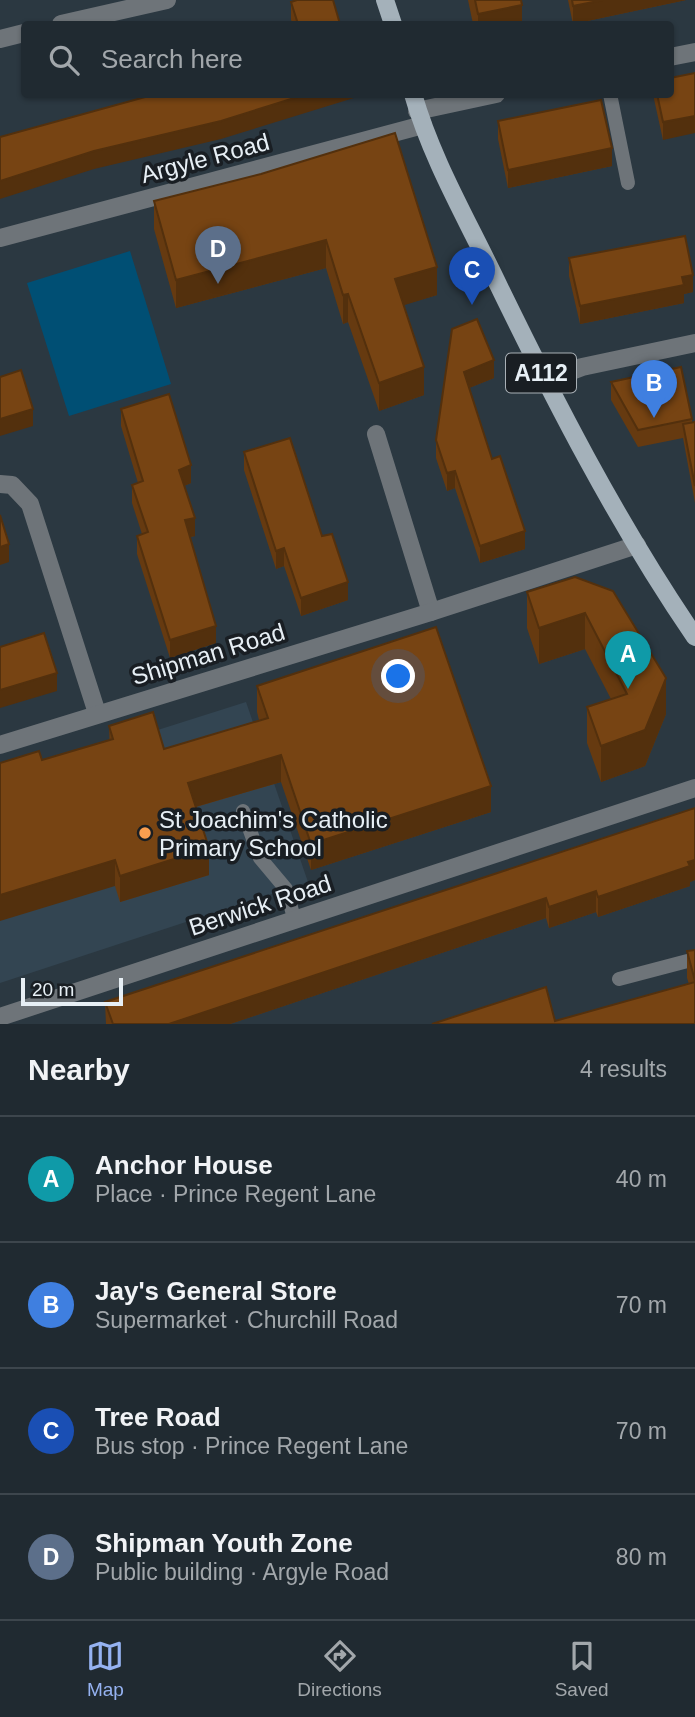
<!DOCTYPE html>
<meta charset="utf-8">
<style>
body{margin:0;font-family:Helvetica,sans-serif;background:#2d363d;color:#f1f3f6}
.scale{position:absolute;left:21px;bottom:18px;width:102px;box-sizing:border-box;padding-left:7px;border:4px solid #e7eff5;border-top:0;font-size:19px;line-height:24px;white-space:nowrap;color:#e7eff5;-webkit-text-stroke:5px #191e23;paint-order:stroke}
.you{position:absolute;left:399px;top:677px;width:24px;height:24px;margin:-18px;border:5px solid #fff;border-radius:50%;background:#1a73e8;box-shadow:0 0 0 10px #1a73e833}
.badge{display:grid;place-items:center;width:46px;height:46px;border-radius:50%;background:#95b2f1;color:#fff;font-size:23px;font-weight:700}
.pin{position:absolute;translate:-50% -58px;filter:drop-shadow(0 2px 4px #0008)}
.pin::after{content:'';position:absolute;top:37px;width:24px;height:21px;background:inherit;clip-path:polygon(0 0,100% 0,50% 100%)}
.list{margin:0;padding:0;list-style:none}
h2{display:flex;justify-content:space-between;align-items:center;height:91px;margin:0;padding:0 28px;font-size:30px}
h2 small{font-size:23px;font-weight:400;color:#a2a7ab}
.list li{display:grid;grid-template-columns:46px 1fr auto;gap:21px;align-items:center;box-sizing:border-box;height:126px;padding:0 28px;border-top:2px solid #3d464d}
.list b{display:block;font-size:26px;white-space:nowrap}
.list p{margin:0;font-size:23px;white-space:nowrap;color:#a2a7ab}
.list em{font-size:23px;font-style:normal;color:#a2a7ab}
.icon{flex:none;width:38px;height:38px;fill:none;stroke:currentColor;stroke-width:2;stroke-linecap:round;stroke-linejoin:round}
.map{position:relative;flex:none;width:695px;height:1024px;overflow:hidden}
.search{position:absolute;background:#202a31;box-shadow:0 2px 5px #0004;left:21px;right:21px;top:21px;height:77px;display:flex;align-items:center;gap:18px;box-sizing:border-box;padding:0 24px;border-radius:7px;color:#a2a7ab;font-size:26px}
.sheet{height:595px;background:#202a31}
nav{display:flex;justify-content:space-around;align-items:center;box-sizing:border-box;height:98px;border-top:2px solid #3d464d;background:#202a31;font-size:19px;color:#a2a7ab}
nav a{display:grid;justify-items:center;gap:4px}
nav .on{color:#95b2f1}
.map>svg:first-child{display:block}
.built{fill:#334552}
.green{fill:#004f74}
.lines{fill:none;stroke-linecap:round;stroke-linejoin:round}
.lane{stroke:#6e7479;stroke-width:14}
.street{stroke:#6e7479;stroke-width:18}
.primary{stroke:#a4b1ba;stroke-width:18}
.wall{fill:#663a10}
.shaded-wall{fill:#53300d}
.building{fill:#774413;stroke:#53300d;stroke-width:2}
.poi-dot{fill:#fa9f50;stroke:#191e23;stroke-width:2.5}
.labels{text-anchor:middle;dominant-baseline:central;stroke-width:7;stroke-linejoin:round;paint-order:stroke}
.shield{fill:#191e23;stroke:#a9b0b6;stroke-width:2}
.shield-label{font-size:23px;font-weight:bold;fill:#e7eff5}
.street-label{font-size:24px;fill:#e7eff5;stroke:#191e23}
.poi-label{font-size:24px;fill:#e7eff5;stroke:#191e23;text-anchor:start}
</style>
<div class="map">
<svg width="695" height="1024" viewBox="0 0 695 1024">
<rect width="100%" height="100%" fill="#2b3841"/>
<!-- built -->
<polygon class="built" points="246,702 308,882 0,983 0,780"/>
<!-- green -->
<polygon class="green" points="130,251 171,384 69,416 27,283"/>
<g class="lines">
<!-- lane -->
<g class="lane">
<polyline points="610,94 628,183"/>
<polyline points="243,811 260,858 286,889 294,918"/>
<polyline points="619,979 695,959"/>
</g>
<!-- street -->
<g class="street">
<polyline points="61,24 167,0"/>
<polyline points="0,39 24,33"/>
<polyline points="670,57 695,52"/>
<polyline points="417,111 496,94"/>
<polyline points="0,238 423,125"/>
<polyline points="545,381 582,367 695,343"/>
<polyline points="376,434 431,612"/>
<polyline points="0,484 12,485 30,504 97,713"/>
<polyline points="0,745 431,612 637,545"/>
<polyline points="0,1017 695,788"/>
</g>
<!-- primary -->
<g class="primary">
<polyline points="385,0 393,24"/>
<path d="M413,94C431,157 465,216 493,274C553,398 617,523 695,637"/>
</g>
</g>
<!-- wall -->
<g class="wall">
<polygon points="468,0 521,0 522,24 473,24"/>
<polygon points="568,0 686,0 573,24"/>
<polygon points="291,2 340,24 293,24 291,20"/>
<polygon points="654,94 670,94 663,140 654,99"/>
<polygon points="498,121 612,166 508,188 498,139"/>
<polygon points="261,174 437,295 403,305 424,395 379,411 348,322 343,324 326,268 176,308 154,229 154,201"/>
<polygon points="569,258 693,292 684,294 684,303 580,324 569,276"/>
<polygon points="452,329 494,378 469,388 492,459 525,549 480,563 455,488 447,491 436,458 436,440"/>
<polygon points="611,382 692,419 692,422 695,422 695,503 683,438 638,447 611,400"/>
<polygon points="121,409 191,483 184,486 195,536 190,537 216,643 170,658 137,554 137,536 142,534 132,503 132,485 138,483 121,426"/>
<polygon points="244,452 322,536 348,600 301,616 284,566 276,569 244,470"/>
<polygon points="575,577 666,714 645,766 601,782 587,743 587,707 611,699 585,649 539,664 527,628 527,592"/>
<polygon points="257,686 491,812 311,870 281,782 196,807 209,875 120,902 115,886 109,726 164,749 259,720 257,712"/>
<polygon points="695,808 695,880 690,882 690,886 598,917 596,912 549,928 546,918 230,1024 106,1024 105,1002"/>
<polygon points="695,950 695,1024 555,1021 689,984 687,978 687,951"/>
</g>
<!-- shaded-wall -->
<g class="shaded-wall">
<polygon points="603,0 686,0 573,24 573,6"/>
<polygon points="522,5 522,24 478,24 478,14"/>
<polygon points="307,94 357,94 357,97 221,139 94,169 0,199 0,181 94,151"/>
<polygon points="695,116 695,133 663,140 663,122"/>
<polygon points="612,148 612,166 508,188 508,170"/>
<polygon points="326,240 326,268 176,308 176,280"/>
<polygon points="437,267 437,295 395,308 395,279"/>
<polygon points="693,275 693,292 684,294 684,303 580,324 580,306"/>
<polygon points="348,294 348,322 343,324 343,295"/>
<polygon points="494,360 494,378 464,390 464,372"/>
<polygon points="424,367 424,395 379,411 379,383"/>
<polygon points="33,409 33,426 0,436 0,419"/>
<polygon points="191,465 191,483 179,488 179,470"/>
<polygon points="455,471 455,488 447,491 447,473"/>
<polygon points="195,518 195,536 185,538 185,520"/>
<polygon points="525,531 525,549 480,563 480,546"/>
<polygon points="9,544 9,562 0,565 0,547"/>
<polygon points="284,548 284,566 276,569 276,551"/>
<polygon points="348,582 348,600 301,616 301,598"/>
<polygon points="585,613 585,649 539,664 539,628"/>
<polygon points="216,626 216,643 170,658 170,640"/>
<polygon points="57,673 57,691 0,708 0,690"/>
<polygon points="666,678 666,714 645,766 601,782 601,746"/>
<polygon points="281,755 281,782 188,809 188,783"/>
<polygon points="491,786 491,812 311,870 311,844"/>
<polygon points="209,848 209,875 120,902 120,876"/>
<polygon points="115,860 115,886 0,921 0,895"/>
<polygon points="695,860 695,880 690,882 690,886 598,917 598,897"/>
<polygon points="596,891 596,912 549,928 549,907"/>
<polygon points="546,898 546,918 230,1024 169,1024"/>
</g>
<!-- building -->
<g class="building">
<polygon points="297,0 333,0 340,24 298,24 291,2"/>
<polygon points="475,0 521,0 522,5 478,14"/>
<polygon points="572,0 603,0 573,6"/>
<polygon points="695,73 695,116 663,122 657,94 670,94 670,78"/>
<polygon points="156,94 307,94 221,121 94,151 0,181 0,137"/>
<polygon points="601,100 612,148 508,170 498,121"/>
<polygon points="395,133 437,267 395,279 424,367 379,383 348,294 343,295 326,240 176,280 154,201 261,174"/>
<polygon points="685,236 693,275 682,277 684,285 580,306 569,258"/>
<polygon points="477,319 494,360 464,372 492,459 500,456 525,531 480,546 455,471 447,473 436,440 452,329"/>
<polygon points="681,367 692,419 638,430 611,382"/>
<polygon points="21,370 33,409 0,419 0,377"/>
<polygon points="169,394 191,465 179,470 195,518 185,520 216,626 170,640 137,536 148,532 132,485 143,481 121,409"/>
<polygon points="695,422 695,486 683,424"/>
<polygon points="290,438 322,536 332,534 348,582 301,598 284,548 276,551 244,452"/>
<polygon points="0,515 9,544 0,547"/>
<polygon points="575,577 613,591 666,678 645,730 601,746 587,707 627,694 585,613 539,628 527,592"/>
<polygon points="436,627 491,786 311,844 281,755 188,783 209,848 120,876 115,860 0,895 0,763 39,751 42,760 113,739 109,726 153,712 164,749 268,718 257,686"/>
<polygon points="44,633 57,673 0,690 0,647"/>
<polygon points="695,808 695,860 688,862 690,866 598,897 596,891 549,907 546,898 169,1024 113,1024 105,1002"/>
<polygon points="695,950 695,981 687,951"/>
<polygon points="695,982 695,1024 432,1024 546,987 555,1021"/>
</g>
<!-- markers -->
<circle class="poi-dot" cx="145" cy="833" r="7"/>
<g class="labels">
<!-- shield labels -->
<rect class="shield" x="506" y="353.5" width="70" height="39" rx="5"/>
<g class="shield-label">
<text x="541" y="373">A112</text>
</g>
<!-- street labels -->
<g class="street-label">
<text transform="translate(205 158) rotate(-15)">Argyle Road</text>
<text transform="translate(208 654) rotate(-17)">Shipman Road</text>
<text transform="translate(260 905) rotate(-18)">Berwick Road</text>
</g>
<!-- poi labels -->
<g class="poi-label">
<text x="159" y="819">St Joachim's Catholic<tspan x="159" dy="28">Primary School</tspan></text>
</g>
</g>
</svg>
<div class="scale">20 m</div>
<div class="you"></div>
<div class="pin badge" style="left:628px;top:689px;background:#0f9aa8">A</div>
<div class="pin badge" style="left:654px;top:418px;background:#3f7fe0">B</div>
<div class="pin badge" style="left:472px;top:305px;background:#1a4fb4">C</div>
<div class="pin badge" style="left:218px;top:284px;background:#5c6f8a">D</div>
<div class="search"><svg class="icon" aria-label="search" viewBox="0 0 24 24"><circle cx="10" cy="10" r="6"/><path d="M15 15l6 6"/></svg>Search here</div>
</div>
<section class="sheet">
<h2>Nearby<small>4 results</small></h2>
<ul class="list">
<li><span class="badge" style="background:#0f9aa8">A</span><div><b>Anchor House</b><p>Place · Prince Regent Lane</p></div><em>40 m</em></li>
<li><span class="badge" style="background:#3f7fe0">B</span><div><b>Jay's General Store</b><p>Supermarket · Churchill Road</p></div><em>70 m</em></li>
<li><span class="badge" style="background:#1a4fb4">C</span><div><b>Tree Road</b><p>Bus stop · Prince Regent Lane</p></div><em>70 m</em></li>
<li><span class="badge" style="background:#5c6f8a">D</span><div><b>Shipman Youth Zone</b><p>Public building · Argyle Road</p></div><em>80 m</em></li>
</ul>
</section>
<nav>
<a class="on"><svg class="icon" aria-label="map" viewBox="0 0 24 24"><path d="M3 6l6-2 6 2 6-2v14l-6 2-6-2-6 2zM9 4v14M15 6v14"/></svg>Map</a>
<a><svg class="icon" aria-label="directions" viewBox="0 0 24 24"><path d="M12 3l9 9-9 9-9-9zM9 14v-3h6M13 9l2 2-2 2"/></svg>Directions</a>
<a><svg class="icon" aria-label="saved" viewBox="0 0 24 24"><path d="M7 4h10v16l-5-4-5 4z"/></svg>Saved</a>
</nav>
